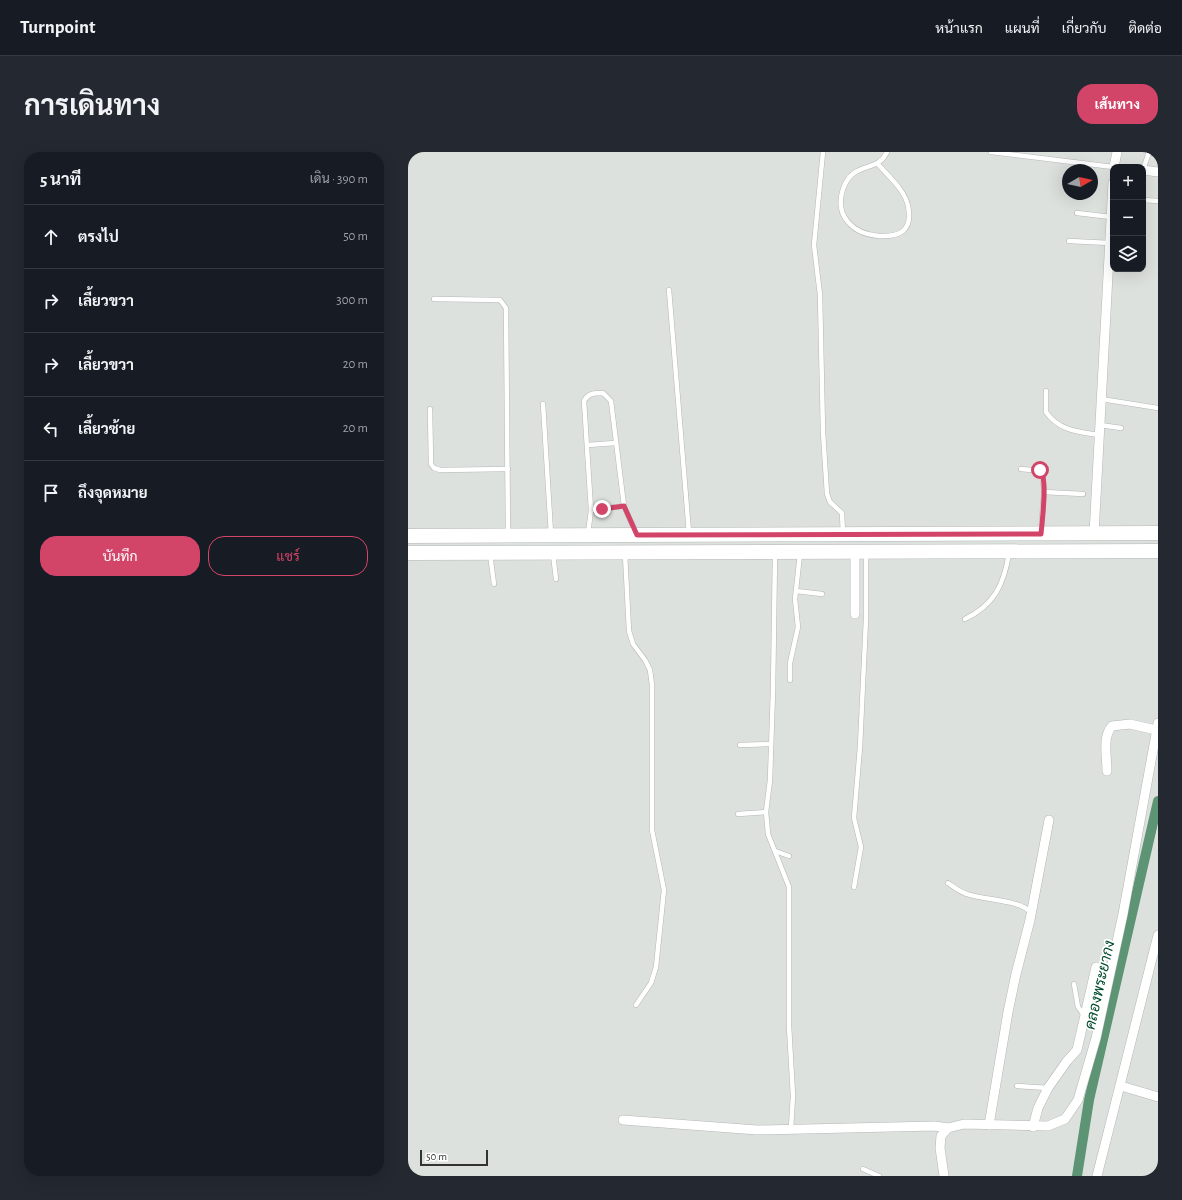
<!DOCTYPE html>
<html lang="th">
<meta charset="utf-8">
<style>
body{margin:0;font-family:"Alegreya Sans",Sarabun,sans-serif;background:#242831;color:#f1f3f6}
.controls{position:absolute;right:12px;top:12px;display:grid;overflow:hidden;border-radius:8px;box-shadow:0 4px 16px #0002}
.controls button{width:36px;height:36px;display:grid;place-items:center;padding:0;border:0;border-bottom:1px solid #363941;background:#171b24;color:#f1f3f6;font:20px sans-serif}
.compass{position:absolute;left:654px;top:12px;width:36px;height:36px;border-radius:50%;background:#171b24;box-shadow:0 4px 16px #0002;rotate:81deg}
.scale{position:absolute;left:12px;bottom:10px;width:68px;box-sizing:border-box;padding-left:4px;border:2px solid #323433;border-top:0;font-size:11px;line-height:14px;white-space:nowrap;color:#323433;-webkit-text-stroke:3px #fff;paint-order:stroke}
.stop{position:absolute;width:12px;height:12px;margin:-9px;border:3px solid #d34469;border-radius:50%;background:#fff}
.stop.end{background:#d34469;border-color:#fff;box-shadow:0 1px 4px #0008}
.list{margin:0;padding:0;list-style:none}
h2{display:flex;justify-content:space-between;align-items:center;height:52px;margin:0;padding:0 16px;font-size:17px}
h2 small{font-size:13px;font-weight:400;color:#9ea1a6}
.list li{display:grid;grid-template-columns:26px 1fr auto;gap:12px;align-items:center;box-sizing:border-box;height:64px;padding:0 16px;border-top:1px solid #363941}
.list b{display:block;font-size:15px;white-space:nowrap}
.list em{font-size:13px;font-style:normal;color:#9ea1a6}
.actions{display:flex;gap:8px;padding:12px 16px}
.actions a{flex:1;padding:9px 0;border:1px solid #d34469;border-radius:16px;text-align:center;font-size:14px;color:#d34469}
.actions .main{background:#d34469;color:#fff}
.icon{flex:none;width:22px;height:22px;fill:none;stroke:currentColor;stroke-width:2;stroke-linecap:round;stroke-linejoin:round}
.map{position:relative;flex:none;width:750px;height:1024px;overflow:hidden;border-radius:16px}
header{display:flex;align-items:center;gap:24px;box-sizing:border-box;height:56px;padding:0 20px;background:#171b24;border-bottom:1px solid #363941}
header strong{font-size:19px}
nav{display:flex;gap:22px;margin-inline-start:auto;font-size:14px}
.intro{display:flex;align-items:center;justify-content:space-between;box-sizing:border-box;height:96px;padding:0 24px}
h1{margin:0;font-size:28px}
.button{padding:10px 18px;border-radius:16px;background:#d34469;color:#fff;font-size:14px;font-weight:700}
main{display:flex;gap:24px;padding:0 24px}
aside{flex:1;background:#171b24;border-radius:16px;box-shadow:0 4px 16px #0002}
.map>svg:first-child{display:block}
.lines{fill:none;stroke-linecap:round;stroke-linejoin:round}
.canal{stroke:#5c9474;stroke-width:10}
.lane-casing{stroke:#b3b7b5;stroke-width:5.5}
.street-casing{stroke:#b3b7b5;stroke-width:10}
.primary-casing{stroke:#b3b7b5;stroke-width:15}
.lane{stroke:#fff;stroke-width:4.5}
.street{stroke:#fff;stroke-width:9}
.primary{stroke:#fff;stroke-width:14}
.route{stroke:#d34469;stroke-width:5}
.labels{text-anchor:middle;dominant-baseline:central;stroke-width:3.5;stroke-linejoin:round;paint-order:stroke}
.water-label{font-size:15px;font-style:italic;fill:#004c2d;stroke:#fff}
</style>
<header>
<strong>Turnpoint</strong>
<nav><a>หน้าแรก</a><a>แผนที่</a><a>เกี่ยวกับ</a><a>ติดต่อ</a></nav>
</header>
<div class="intro"><h1>การเดินทาง</h1><a class="button">เส้นทาง</a></div>
<main>
<aside>
<h2>5 นาที<small>เดิน · 390 m</small></h2>
<ul class="list">
<li><svg class="icon" aria-label="ahead" viewBox="0 0 24 24"><path d="M12 20V5M6 11l6-6 6 6"/></svg><div><b>ตรงไป</b></div><em>50 m</em></li>
<li><svg class="icon" aria-label="right" viewBox="0 0 24 24"><path d="M7 20v-9h11M14 6l5 5-5 5"/></svg><div><b>เลี้ยวขวา</b></div><em>300 m</em></li>
<li><svg class="icon" aria-label="right" viewBox="0 0 24 24"><path d="M7 20v-9h11M14 6l5 5-5 5"/></svg><div><b>เลี้ยวขวา</b></div><em>20 m</em></li>
<li><svg class="icon" aria-label="left" viewBox="0 0 24 24"><path d="M17 20v-9H6M10 6l-5 5 5 5"/></svg><div><b>เลี้ยวซ้าย</b></div><em>20 m</em></li>
<li><svg class="icon" aria-label="arrive" viewBox="0 0 24 24"><path d="M6 21V4h12l-3 4 3 4H6"/></svg><div><b>ถึงจุดหมาย</b></div></li>
</ul>
<div class="actions"><a class="main">บันทึก</a><a>แชร์</a></div>
</aside>
<div class="map">
<svg width="750" height="1024" viewBox="0 0 750 1024">
<rect width="100%" height="100%" fill="#dde1de"/>
<g class="lines">
<!-- canal -->
<polyline class="canal" points="669,1024 681,948 750,649"/>
<defs>
<g id="lane">
<polyline points="415,0 406,93 412,143 415,280 419,342 422,350 434,361 435,381"/>
<polyline points="583,0 705,15"/>
<path d="M470,12C480,24 497,38 500,54C505,79 492,85 471,84C445,82 426,64 435,37C445,8 469,22 479,0"/>
<polyline points="735,18 741,0"/>
<polyline points="735,48 750,49"/>
<polyline points="669,61 703,65"/>
<polyline points="661,89 702,91"/>
<polyline points="261,138 281,381"/>
<polyline points="26,147 92,148 98,156 100,381"/>
<path d="M638,239V260C651,279 671,280 692,283"/>
<polyline points="693,247 750,256"/>
<polyline points="135,252 143,382"/>
<polyline points="22,257 23,312 26,316 32,318 100,317"/>
<polyline points="692,273 713,276"/>
<polyline points="179,293 208,291"/>
<polyline points="613,317 634,319 636,340"/>
<polyline points="183,358 216,354"/>
<polyline points="633,380 636,340 675,342"/>
<path d="M180,382L183,358L176,249C180,241 187,241 195,241L203,249L216,354L228,381"/>
<polyline points="82,402 86,432"/>
<polyline points="145,402 148,427"/>
<polyline points="217,402 221,479 225,492 237,508 242,518 244,533 244,678 256,738 248,815 243,831 228,853"/>
<polyline points="367,402 365,539 362,628 358,660 360,682 381,735 381,874 385,944 383,976"/>
<polyline points="388,439 414,442"/>
<path d="M557,467C586,453 596,433 601,401"/>
<polyline points="382,528 382,511 390,475 387,447 392,402"/>
<polyline points="332,593 363,592"/>
<polyline points="330,662 358,660"/>
<polyline points="367,699 381,704"/>
<path d="M540,731C546,735 552,740 559,742C575,748 613,748 622,760"/>
<polyline points="446,735 453,695 446,666 452,595 458,467 458,402"/>
<polyline points="666,832 670,855 676,863"/>
<polyline points="609,934 640,936"/>
<polyline points="455,1017 471,1024"/>
</g>
<g id="street">
<polyline points="706,15 709,0"/>
<polyline points="735,18 750,20"/>
<polyline points="686,382 705,31"/>
<polyline points="447,400 447,462"/>
<path d="M699,619C699,605 694,585 704,574L722,572L748,578"/>
<polyline points="713,934 750,945"/>
<polyline points="215,968 349,978 527,974 540,976"/>
<polyline points="581,973 600,860 608,822 622,768 641,668"/>
<polyline points="625,975 630,956 640,936 659,909 669,898 688,815"/>
<polyline points="536,1024 532,996 533,984 540,976 556,972 640,974 657,967 670,948 688,886 715,762 750,571"/>
<polyline points="689,1024 750,783"/>
</g>
<g id="primary">
<polyline points="0,384 750,381"/>
<polyline points="0,401 750,399"/>
</g>
</defs>
<!-- lane casing -->
<use href="#lane" class="lane-casing"/>
<!-- street casing -->
<use href="#street" class="street-casing"/>
<!-- primary casing -->
<use href="#primary" class="primary-casing"/>
<!-- lane -->
<use href="#lane" class="lane"/>
<!-- street -->
<use href="#street" class="street"/>
<!-- primary -->
<use href="#primary" class="primary"/>
</g>
<g class="lines">
<!-- route -->
<path class="route" d="M194,357L216,354L229,383L633,382C634,370 640,325 632,318"/>
</g>
<g class="labels">
<!-- water labels -->
<g class="water-label">
<text transform="translate(692 833) rotate(-77)">คลองพระยากง</text>
</g>
</g>
</svg>
<div class="controls">
<button>+</button>
<button>−</button>
<button><svg class="icon" aria-label="layers" viewBox="0 0 24 24"><path d="M12 4l9 5-9 5-9-5zM3 14l9 5 9-5"/></svg></button>
</div>
<svg class="compass" viewBox="-18 -18 36 36"><path d="M0-13l5 13h-10z" fill="#e53935"/><path d="M0 13l5-13h-10z" fill="#9ea1a6"/></svg>
<div class="scale">50 m</div>
<div class="stop" style="left:632px;top:318px"></div>
<div class="stop end" style="left:194px;top:357px"></div>
</div>
</main>
